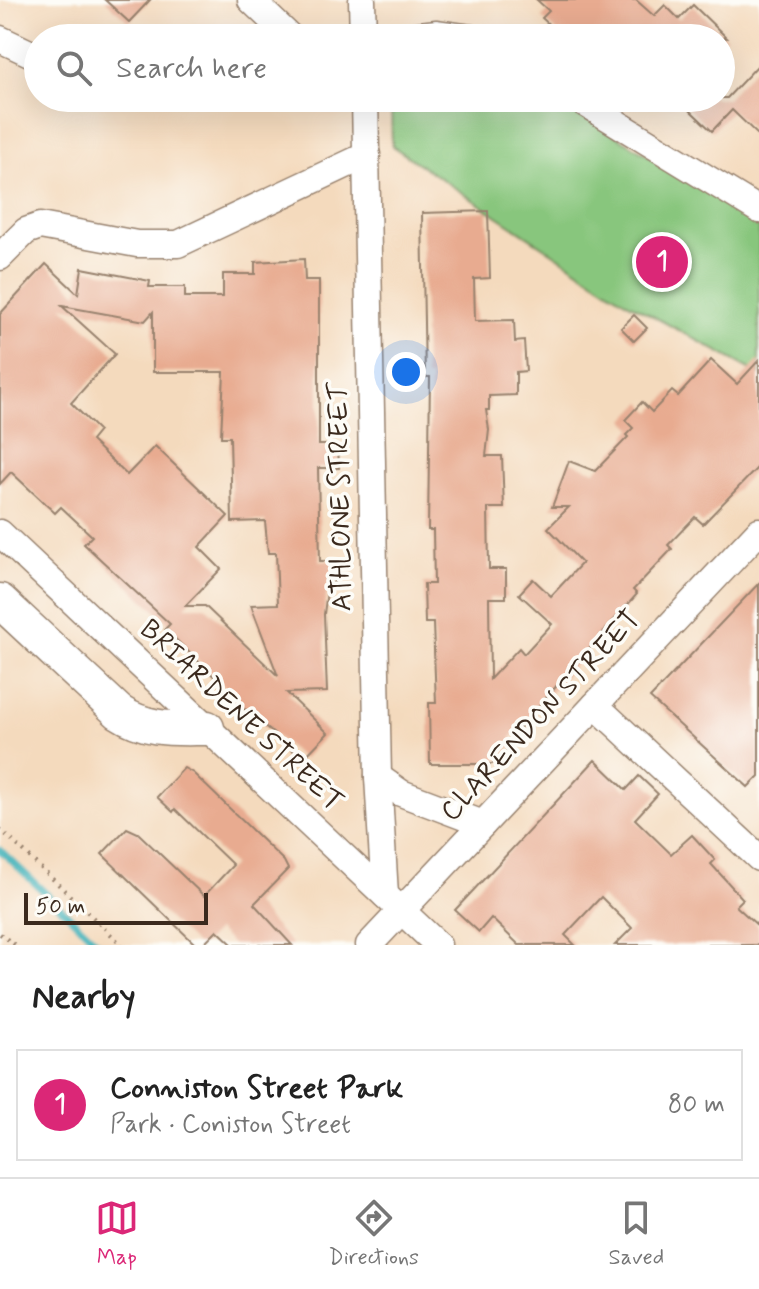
<!DOCTYPE html>
<meta charset="utf-8">
<style>
body{margin:0;font-family:Mynerve,sans-serif;background:#f2f2f2;color:#222}
.scale{position:absolute;left:24px;bottom:20px;width:184px;box-sizing:border-box;padding-left:8px;border:4px solid #3b2a1e;border-top:0;font-size:22px;line-height:28px;white-space:nowrap;color:#3b2a1e;-webkit-text-stroke:6px #fdfcf7;paint-order:stroke}
.you{position:absolute;left:406px;top:372px;width:28px;height:28px;margin:-20px;border:6px solid #fff;border-radius:50%;background:#1a73e8;box-shadow:0 0 0 12px #1a73e833}
.badge{display:grid;place-items:center;width:52px;height:52px;border-radius:50%;background:#db2777;color:#fff;font-size:26px;font-weight:700}
.pin{position:absolute;translate:-50% -50%;border:4px solid #fff;box-shadow:0 2px 8px #0006}
.list{margin:0;padding:0;list-style:none}
h2{display:flex;justify-content:space-between;align-items:center;height:104px;margin:0;padding:0 32px;font-size:34px}
h2 small{font-size:26px;font-weight:400;color:#767676}
.list li{display:grid;grid-template-columns:52px 1fr auto;gap:24px;align-items:center;box-sizing:border-box;height:112px;margin:0 16px 16px;padding:0 16px;border:2px solid #e0e0e0;border-radius:0px}
.list b{display:block;font-size:30px;white-space:nowrap}
.list p{margin:0;font-size:26px;white-space:nowrap;color:#767676}
.list em{font-size:26px;font-style:normal;color:#767676}
.icon{flex:none;width:44px;height:44px;fill:none;stroke:currentColor;stroke-width:2;stroke-linecap:round;stroke-linejoin:round}
.map{position:relative;flex:none;width:759px;height:945px;overflow:hidden}
.search{position:absolute;background:#fff;box-shadow:0 8px 32px #0002;left:24px;right:24px;top:24px;height:88px;display:flex;align-items:center;gap:20px;box-sizing:border-box;padding:0 28px;border-radius:44px;color:#767676;font-size:30px}
.sheet{height:232px;background:#fff}
nav{display:flex;justify-content:space-around;align-items:center;box-sizing:border-box;height:112px;border-top:2px solid #e0e0e0;background:#fff;font-size:22px;color:#767676}
nav a{display:grid;justify-items:center;gap:4px}
nav .on{color:#db2777}
.map>svg:first-child{display:block}
.green{fill:#88c67d;stroke:#62784e;stroke-width:2}
.lines{fill:none;stroke-linecap:round;stroke-linejoin:round}
.stream{stroke:#42b2b9;stroke-width:7}
.building{fill:#e8ab90;fill-rule:evenodd}
.minor-casing{stroke:#98826e;stroke-width:29}
.major-casing{stroke:#98826e;stroke-width:37}
.path{stroke:#98826e;stroke-width:4;stroke-dasharray:2 6;stroke-linecap:butt}
.minor{stroke:#fff;stroke-width:26}
.major{stroke:#fff;stroke-width:34}
.labels{text-anchor:middle;dominant-baseline:central;stroke-width:7;stroke-linejoin:round;paint-order:stroke}
.street-label{font-size:28px;fill:#3b2a1e;stroke:#fdfcf7}
</style>
<div class="map">
<svg width="759" height="945" viewBox="0 0 759 945">
<rect width="100%" height="100%" fill="#fdfcf7"/>
<filter id="ink" filterUnits="userSpaceOnUse"><feTurbulence type="fractalNoise" baseFrequency=".0125" numOctaves="2"/><feDisplacementMap in="SourceGraphic" scale="16" xChannelSelector="R" yChannelSelector="G"/><feConvolveMatrix kernelMatrix="1 2 1 2 8 2 1 2 1" color-interpolation-filters="sRGB"/></filter>
<filter id="wash" filterUnits="userSpaceOnUse"><feTurbulence type="fractalNoise" baseFrequency=".006" numOctaves="4" result="noise"/><feDisplacementMap in="SourceGraphic" scale="32" xChannelSelector="R" yChannelSelector="G"/><feGaussianBlur stdDeviation="1.8" result="paint"/><feColorMatrix in="noise" values="0 0 0 0 0 0 0 0 0 0 0 0 0 0 0 0 0 1.4 0 .05"/><feComposite in="paint" operator="in"/></filter>
<g filter="url(#wash)">
<rect width="100%" height="100%" fill="#f4dabd"/>
<!-- green -->
<polygon class="green" points="391,98 554,98 759,223 759,374 625,301 392,146"/>
<g class="lines">
<!-- stream -->
<polyline class="stream" points="0,850 100,945"/>
</g>
<g id="blocks">
<!-- building -->
<g class="building">
<polygon points="105,0 150,0 129,22"/>
<polygon points="537,0 636,0 654,16 665,5 679,19 693,5 727,38 564,38 542,18 549,11"/>
<polygon points="759,64 759,136 732,110 712,131 677,98 727,98"/>
<polygon points="488,211 490,278 474,279 475,321 514,320 515,342 524,341 526,371 516,372 516,395 489,396 489,410 486,410 489,430 486,456 502,456 504,508 488,508 489,569 506,569 506,598 489,598 490,679 519,648 524,654 552,624 519,594 533,579 551,596 582,563 548,528 569,507 552,507 569,461 595,471 628,437 626,435 633,428 625,420 642,402 652,412 672,391 678,396 711,360 737,384 759,360 759,466 703,524 695,517 668,545 672,549 633,590 637,594 511,738 511,747 492,764 430,764 429,703 436,703 433,623 425,623 424,584 434,584 433,530 428,530 430,377 425,377 422,213"/>
<path d="M304,259L305,280H319V445H338L339,468H318L320,561H334V583H328L324,614L327,692L287,693L328,733L303,759L245,709L239,715L222,700L230,692L165,629L170,624L84,544L92,536L61,507L55,513L11,472L0,484V314L46,264L78,294L82,268L150,281L149,287H185V297H223V274H255V262ZM62,306L145,321L153,312V372H224L221,437H230L232,522L265,521L268,553H276L278,604L251,605L278,676L205,606H185L221,569L199,547L228,516L155,446L127,475L91,441L99,431L71,403L115,354Z"/>
<polygon points="634,315 647,328 634,341 621,328"/>
<polygon points="759,583 759,776 748,787 650,698"/>
<polygon points="595,760 626,790 639,776 658,794 635,819 671,854 692,835 715,860 711,864 743,899 736,906 759,927 759,945 615,945 632,928 601,897 565,935 575,945 519,945 491,918 479,932 455,910"/>
<polygon points="184,768 193,773 284,861 288,869 254,904 292,945 233,945 217,930 202,945 196,945 102,854 127,828 138,833 204,896 233,865 175,809 173,812 157,797"/>
</g>
</g>
</g>
<g filter="url(#ink)">
<use href="#blocks" fill-opacity="0" stroke="#98826e" stroke-width="2"/>
<g class="lines">
<defs>
<g id="minor">
<polyline points="251,0 291,38"/>
<polyline points="362,0 363,38"/>
<polyline points="395,38 437,33 472,38"/>
<polyline points="0,39 38,57"/>
<polyline points="365,98 378,777 385,895"/>
<polyline points="576,98 759,210"/>
<polyline points="0,257 26,231 40,226 137,244 178,244 367,155"/>
<polyline points="0,533 438,945"/>
<polyline points="595,705 759,858"/>
<polyline points="378,777 401,793 483,824"/>
<polyline points="369,945 759,531"/>
</g>
<path id="major" d="M0,601L119,712C148,731 174,728 207,728"/>
</defs>
<!-- minor casing -->
<use href="#minor" class="minor-casing"/>
<!-- major casing -->
<use href="#major" class="major-casing"/>
<!-- path -->
<g class="path">
<polyline points="0,829 122,945"/>
<polyline points="0,934 15,945"/>
</g>
<!-- minor -->
<use href="#minor" class="minor"/>
<!-- major -->
<use href="#major" class="major"/>
</g>
</g>
<g class="labels">
<!-- street labels -->
<g class="street-label">
<text transform="translate(341 497) rotate(-91)">ATHLONE STREET</text>
<text transform="translate(241 716) rotate(43)">BRIARDENE STREET</text>
<text transform="translate(541 716) rotate(-47)">CLARENDON STREET</text>
</g>
</g>
</svg>
<div class="scale">50 m</div>
<div class="you"></div>
<div class="pin badge" style="left:662px;top:262px">1</div>
<div class="search"><svg class="icon" aria-label="search" viewBox="0 0 24 24"><circle cx="10" cy="10" r="6"/><path d="M15 15l6 6"/></svg>Search here</div>
</div>
<section class="sheet">
<h2>Nearby<small></small></h2>
<ul class="list">
<li><span class="badge">1</span><div><b>Conniston Street Park</b><p>Park · Coniston Street</p></div><em>80 m</em></li>
</ul>
</section>
<nav>
<a class="on"><svg class="icon" aria-label="map" viewBox="0 0 24 24"><path d="M3 6l6-2 6 2 6-2v14l-6 2-6-2-6 2zM9 4v14M15 6v14"/></svg>Map</a>
<a><svg class="icon" aria-label="directions" viewBox="0 0 24 24"><path d="M12 3l9 9-9 9-9-9zM9 14v-3h6M13 9l2 2-2 2"/></svg>Directions</a>
<a><svg class="icon" aria-label="saved" viewBox="0 0 24 24"><path d="M7 4h10v16l-5-4-5 4z"/></svg>Saved</a>
</nav>
